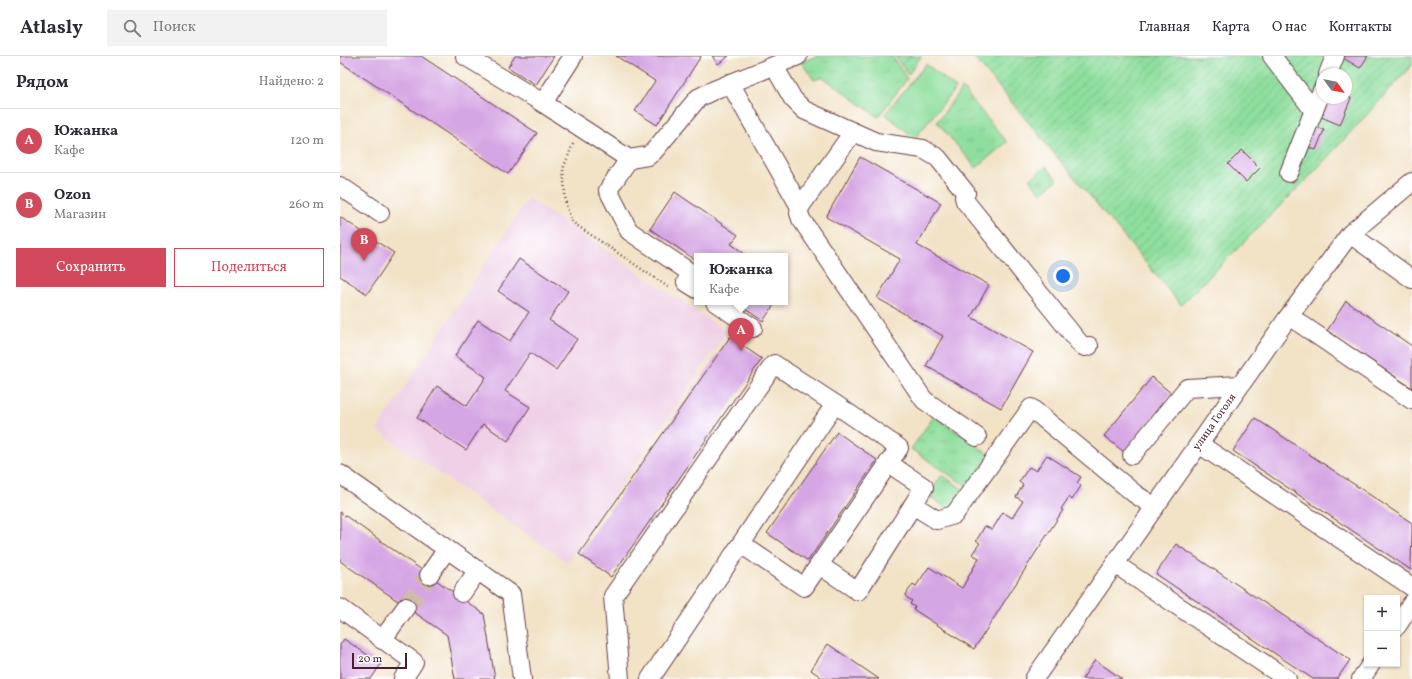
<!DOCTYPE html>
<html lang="ru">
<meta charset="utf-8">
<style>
body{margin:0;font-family:Vollkorn,serif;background:#f2f2f3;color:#2b2b33}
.controls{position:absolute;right:12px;bottom:12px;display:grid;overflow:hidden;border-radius:0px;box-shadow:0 1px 3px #0004}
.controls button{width:36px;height:36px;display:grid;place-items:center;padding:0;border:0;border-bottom:1px solid #e1e1e2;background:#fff;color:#2b2b33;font:20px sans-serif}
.compass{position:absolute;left:976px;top:12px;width:36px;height:36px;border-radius:50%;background:#fff;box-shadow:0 1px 3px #0004;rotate:123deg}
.scale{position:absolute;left:12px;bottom:10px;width:55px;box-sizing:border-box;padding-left:4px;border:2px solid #4a1f2b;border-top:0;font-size:11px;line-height:14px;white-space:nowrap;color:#4a1f2b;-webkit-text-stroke:3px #fff;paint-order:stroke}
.you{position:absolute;left:723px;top:220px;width:14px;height:14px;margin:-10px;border:3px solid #fff;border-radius:50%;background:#1a73e8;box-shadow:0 0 0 6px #1a73e833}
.badge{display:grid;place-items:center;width:26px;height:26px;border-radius:50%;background:#d1495b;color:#fff;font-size:13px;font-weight:700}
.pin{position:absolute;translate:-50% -33px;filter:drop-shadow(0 1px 2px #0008)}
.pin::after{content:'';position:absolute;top:21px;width:14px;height:12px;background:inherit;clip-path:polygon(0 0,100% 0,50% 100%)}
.popup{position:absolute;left:354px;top:197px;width:94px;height:52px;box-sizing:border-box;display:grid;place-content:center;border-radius:0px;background:#fff;filter:drop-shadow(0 1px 3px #0005);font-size:13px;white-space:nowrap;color:#7c7c81}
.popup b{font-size:15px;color:#2b2b33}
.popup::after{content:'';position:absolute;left:50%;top:100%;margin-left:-8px;border:8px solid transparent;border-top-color:#fff}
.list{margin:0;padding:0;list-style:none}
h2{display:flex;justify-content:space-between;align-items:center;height:52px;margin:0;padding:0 16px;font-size:17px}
h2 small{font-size:13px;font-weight:400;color:#7c7c81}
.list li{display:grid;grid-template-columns:26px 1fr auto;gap:12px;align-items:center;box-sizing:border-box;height:64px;padding:0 16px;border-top:1px solid #e1e1e2}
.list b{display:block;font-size:15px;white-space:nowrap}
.list p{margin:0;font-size:13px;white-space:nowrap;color:#7c7c81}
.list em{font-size:13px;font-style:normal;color:#7c7c81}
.actions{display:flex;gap:8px;padding:12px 16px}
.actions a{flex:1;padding:9px 0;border:1px solid #d1495b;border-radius:0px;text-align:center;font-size:14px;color:#d1495b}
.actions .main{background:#d1495b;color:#fff}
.icon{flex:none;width:22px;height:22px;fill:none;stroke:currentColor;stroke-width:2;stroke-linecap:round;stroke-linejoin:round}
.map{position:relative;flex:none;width:1072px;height:623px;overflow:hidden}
header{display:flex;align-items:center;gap:24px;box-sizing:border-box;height:56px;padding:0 20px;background:#fff;border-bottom:1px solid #e1e1e2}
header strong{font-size:19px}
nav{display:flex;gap:22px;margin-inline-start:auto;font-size:14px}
.search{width:280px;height:36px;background:#f2f2f3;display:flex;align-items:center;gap:10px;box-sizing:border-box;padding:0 14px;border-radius:0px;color:#7c7c81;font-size:15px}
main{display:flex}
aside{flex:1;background:#fff}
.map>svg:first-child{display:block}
.built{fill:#efd0e6}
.park{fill:url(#park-tufts);stroke:#6c7e64}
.garden{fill:url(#garden-furrows);stroke:#6c7e64;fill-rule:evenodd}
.pitch{fill:#8ede9d;stroke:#6c7e64}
.building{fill:#d5a6e4}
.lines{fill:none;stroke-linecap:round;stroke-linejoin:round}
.minor-tunnel{stroke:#d0bba7;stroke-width:18;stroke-dasharray:18 9;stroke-linecap:butt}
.minor-casing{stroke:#633c42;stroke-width:20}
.path{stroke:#633c42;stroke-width:2.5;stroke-dasharray:1 3;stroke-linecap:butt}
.minor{stroke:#fff;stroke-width:18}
.labels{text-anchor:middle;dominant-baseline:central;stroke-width:4;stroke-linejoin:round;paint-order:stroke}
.street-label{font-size:11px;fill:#4a1f2b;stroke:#fff}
</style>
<header>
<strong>Atlasly</strong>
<div class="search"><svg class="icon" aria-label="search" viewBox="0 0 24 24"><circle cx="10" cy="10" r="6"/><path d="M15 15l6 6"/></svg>Поиск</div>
<nav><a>Главная</a><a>Карта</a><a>О нас</a><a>Контакты</a></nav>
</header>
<main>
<aside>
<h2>Рядом<small>Найдено: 2</small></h2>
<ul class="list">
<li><span class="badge">A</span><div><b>Южанка</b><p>Кафе</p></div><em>120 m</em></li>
<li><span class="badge">B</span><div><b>Ozon</b><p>Магазин</p></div><em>260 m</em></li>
</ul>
<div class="actions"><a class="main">Сохранить</a><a>Поделиться</a></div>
</aside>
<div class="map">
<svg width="1072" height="623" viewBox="0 0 1072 623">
<defs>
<pattern id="park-tufts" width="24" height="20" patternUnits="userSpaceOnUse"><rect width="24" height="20" fill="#8ede9d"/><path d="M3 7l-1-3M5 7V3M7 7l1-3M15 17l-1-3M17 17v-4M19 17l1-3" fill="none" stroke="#7cbe87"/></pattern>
<pattern id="garden-furrows" width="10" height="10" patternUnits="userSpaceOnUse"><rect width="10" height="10" fill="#8ede9d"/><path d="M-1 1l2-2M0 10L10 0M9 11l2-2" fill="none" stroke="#7cbe87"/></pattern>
</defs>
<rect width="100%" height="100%" fill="#fff"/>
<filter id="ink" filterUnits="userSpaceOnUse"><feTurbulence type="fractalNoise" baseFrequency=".025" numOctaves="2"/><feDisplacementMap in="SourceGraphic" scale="8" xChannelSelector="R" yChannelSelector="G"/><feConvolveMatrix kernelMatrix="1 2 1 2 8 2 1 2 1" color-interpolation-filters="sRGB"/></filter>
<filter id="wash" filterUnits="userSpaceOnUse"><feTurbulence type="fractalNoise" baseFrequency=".012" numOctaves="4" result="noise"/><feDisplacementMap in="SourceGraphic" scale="16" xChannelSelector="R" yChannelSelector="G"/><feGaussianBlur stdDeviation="0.9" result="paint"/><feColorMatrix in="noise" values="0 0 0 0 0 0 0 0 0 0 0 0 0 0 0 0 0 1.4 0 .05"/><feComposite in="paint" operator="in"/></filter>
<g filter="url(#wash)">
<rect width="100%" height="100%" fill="#f2e2c6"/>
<!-- built -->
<polygon class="built" points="188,142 387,276 227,506 37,374"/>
<!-- park -->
<g class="park">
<polygon points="477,0 552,0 567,23 538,61 483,21 474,24 461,6"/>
<polygon points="622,32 667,86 636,112 597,66"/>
<polygon points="706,110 717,124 701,137 690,124"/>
<polygon points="594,360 650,399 628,431 571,393"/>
<polygon points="602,419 626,435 612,456 588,439"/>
</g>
<!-- garden -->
<g class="garden">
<polygon points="555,0 582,0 568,19"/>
<path d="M633,0H1072V10L970,120L841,249ZM982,18H1006V42H982Z"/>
</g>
<!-- pitch -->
<polygon class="pitch" points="586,8 616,32 575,82 545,58"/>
<g id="blocks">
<!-- building -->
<g class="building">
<polygon points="0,0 81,0 197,77 168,118 0,6"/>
<polygon points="175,0 214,0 196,29 168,11"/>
<polygon points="276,0 361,0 317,69 295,55 315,25"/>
<polygon points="372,0 389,0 378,8"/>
<polygon points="1005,0 1028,0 1020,12 1003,2"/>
<polygon points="1006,39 1011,42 1000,69 979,60 987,42 1006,42"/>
<polygon points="974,70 984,74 976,94 966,90"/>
<polygon points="902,94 920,112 906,126 888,108"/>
<polygon points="520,101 601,147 577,189 649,229 631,261 693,296 661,352 586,310 603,280 537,242 560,203 486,161"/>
<polygon points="335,136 398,179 391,188 408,200 357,200 357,205 310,173"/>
<polygon points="0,161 54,197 27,238 0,220"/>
<polygon points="179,203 228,235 209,264 237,283 216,314 190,297 165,335 190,351 168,385 143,368 126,394 77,362 97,330 127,350 146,321 115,300 138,264 170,285 189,256 158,235"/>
<polygon points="1006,245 1072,290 1072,332 987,275"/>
<polygon points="395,246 436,246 423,265"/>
<polygon points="390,281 422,303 271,521 239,498"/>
<polygon points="812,321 832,338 784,396 764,380"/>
<polygon points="915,362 1072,467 1071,514 893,395"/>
<polygon points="497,376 537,404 468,505 427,477"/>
<polygon points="707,399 741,421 737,427 741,430 732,444 729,441 721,453 723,454 634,593 573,553 575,551 570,548 572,545 565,540 573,528 576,530 589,511 622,532 639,502 632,498 640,487 636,485 645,470 652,474 663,456 672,462 683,445 676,441 683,429 679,426 689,411 696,415"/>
<polygon points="0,456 144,558 155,623 115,623 107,579 0,505"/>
<polygon points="836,488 1010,604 997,623 973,623 816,518"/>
<polygon points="4,583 41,608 31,623 0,623 0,589"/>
<polygon points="488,588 539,623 484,623 471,614"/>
<polygon points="755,604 782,623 742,623"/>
</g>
</g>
</g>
<g filter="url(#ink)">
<use href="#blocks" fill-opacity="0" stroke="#633c42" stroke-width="1"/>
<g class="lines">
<!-- minor-tunnel -->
<polyline class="minor-tunnel" points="66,551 89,519"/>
<defs>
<g id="minor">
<polyline points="125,0 203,47 289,103 308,100 314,95 358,42 374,34 458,0"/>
<polyline points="932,0 974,55"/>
<polyline points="434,10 453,43 464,54 536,86 583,93 598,102 626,137 624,141 625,145 741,289 745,291 749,290"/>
<polyline points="988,18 995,0"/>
<polyline points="390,27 460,151"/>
<polyline points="203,47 233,0"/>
<polyline points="513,76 460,151 459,157 461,163 584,344 637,381"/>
<polyline points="289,103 268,134 289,175 351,217 346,226 357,233"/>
<polyline points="949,117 982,34"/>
<polyline points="0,130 40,157"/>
<polyline points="1010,178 1072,223"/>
<polyline points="375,246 413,272"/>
<polyline points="949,260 1072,344"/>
<polyline points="859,388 1072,531"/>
<polyline points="792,399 847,332 900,329"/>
<polyline points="548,407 584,431 573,449"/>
<polyline points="0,418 171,538 182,623"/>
<polyline points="775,508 947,623"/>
<polyline points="479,509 518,535 573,449 597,464 614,459 691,352 795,438 815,451"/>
<polyline points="89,519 107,493"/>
<polyline points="122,537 138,514"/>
<polyline points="0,552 74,606 63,623"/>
<polyline points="1057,570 1072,547"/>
<polyline points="42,584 66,551"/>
<polyline points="280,623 273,540 434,308 495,348"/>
<polyline points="310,623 495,348 559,392 464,531 401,488"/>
<path id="s1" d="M694,623L949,260L1010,178L1072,126"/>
<polyline points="1021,623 1031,608"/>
</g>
</defs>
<!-- minor casing -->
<use href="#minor" class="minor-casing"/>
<!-- path -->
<polyline class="path" points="233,88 223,113 226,149 232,166 328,231"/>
<!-- minor -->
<use href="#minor" class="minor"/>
</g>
</g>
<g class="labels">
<!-- street labels -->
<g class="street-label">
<text stroke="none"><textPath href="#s1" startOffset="314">улица Гоголя</textPath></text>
</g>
</g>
</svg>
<div class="controls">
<button>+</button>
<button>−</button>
</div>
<svg class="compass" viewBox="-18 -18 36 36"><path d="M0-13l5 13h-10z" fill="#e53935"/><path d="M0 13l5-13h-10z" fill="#7c7c81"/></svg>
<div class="scale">20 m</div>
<div class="you"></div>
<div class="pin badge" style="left:401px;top:295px">A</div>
<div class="popup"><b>Южанка</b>Кафе</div>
<div class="pin badge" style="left:24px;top:205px">B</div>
</div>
</main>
